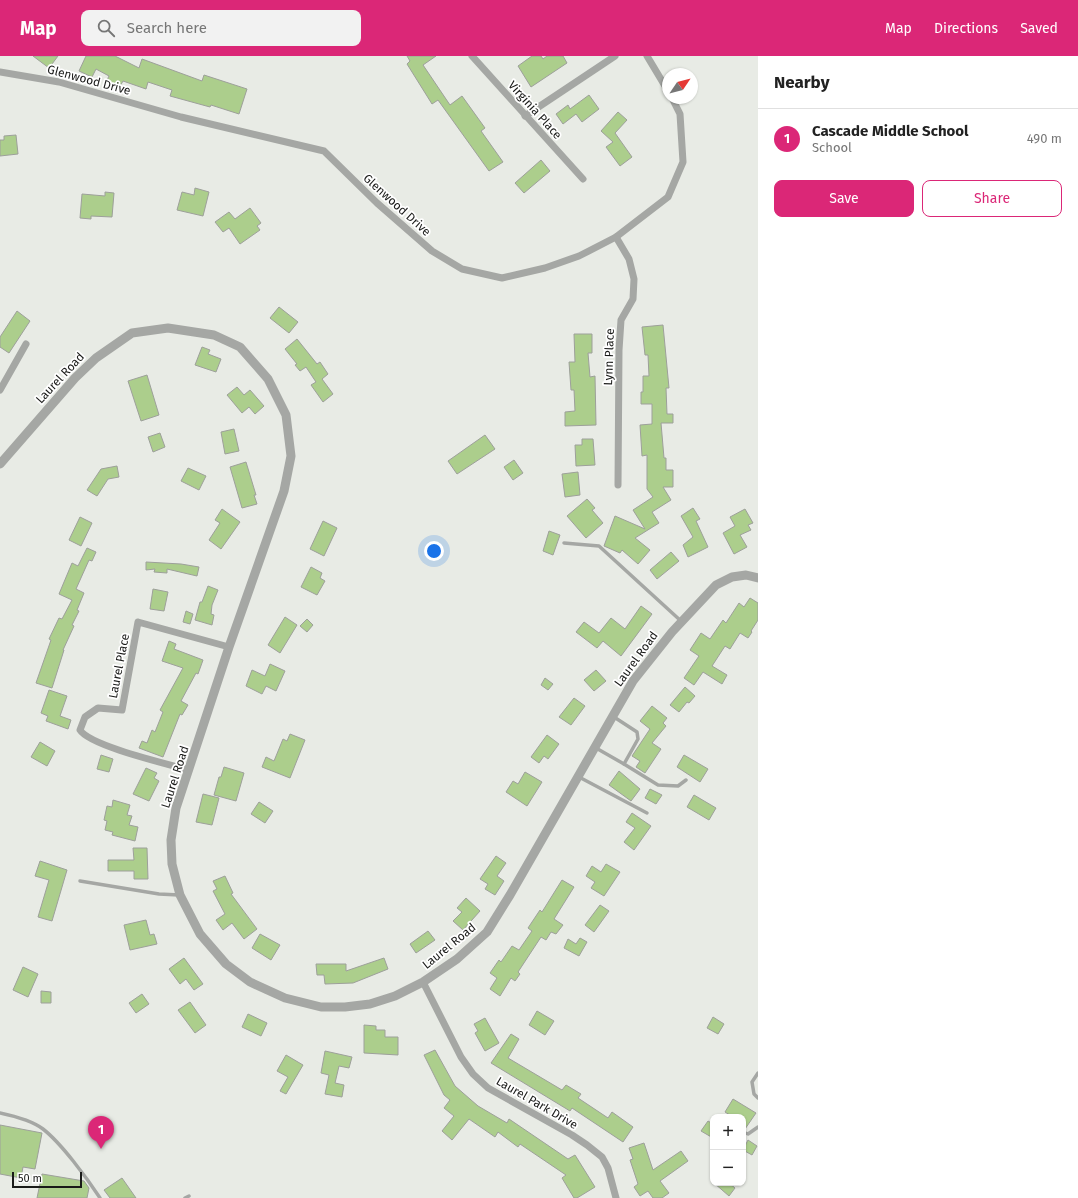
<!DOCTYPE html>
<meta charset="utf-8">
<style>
body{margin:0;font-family:"Fira Sans",sans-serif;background:#f2f2f2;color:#222}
.controls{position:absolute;right:12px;bottom:12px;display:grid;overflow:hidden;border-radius:8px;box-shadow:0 1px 3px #0004}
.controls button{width:36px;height:36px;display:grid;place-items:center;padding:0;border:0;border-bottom:1px solid #e0e0e0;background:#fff;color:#222;font:20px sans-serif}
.compass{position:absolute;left:662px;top:12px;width:36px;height:36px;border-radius:50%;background:#fff;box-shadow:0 1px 3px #0004;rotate:55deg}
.scale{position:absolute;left:12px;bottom:10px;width:70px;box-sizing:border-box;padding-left:4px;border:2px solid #191a18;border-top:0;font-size:11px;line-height:14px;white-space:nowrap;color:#191a18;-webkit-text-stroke:3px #fff;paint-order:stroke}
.you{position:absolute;left:434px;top:495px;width:14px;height:14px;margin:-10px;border:3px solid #fff;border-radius:50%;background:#1a73e8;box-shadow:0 0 0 6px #1a73e833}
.badge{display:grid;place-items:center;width:26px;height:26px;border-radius:50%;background:#db2777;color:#fff;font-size:13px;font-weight:700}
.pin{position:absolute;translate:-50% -33px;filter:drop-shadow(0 1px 2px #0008)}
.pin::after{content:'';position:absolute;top:21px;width:14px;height:12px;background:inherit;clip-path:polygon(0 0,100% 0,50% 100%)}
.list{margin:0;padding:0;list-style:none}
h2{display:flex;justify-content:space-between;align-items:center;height:52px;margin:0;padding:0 16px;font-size:17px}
h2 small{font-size:13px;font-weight:400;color:#767676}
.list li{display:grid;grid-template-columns:26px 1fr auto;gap:12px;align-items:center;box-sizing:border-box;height:60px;padding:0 16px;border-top:1px solid #e0e0e0}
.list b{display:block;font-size:15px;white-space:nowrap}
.list p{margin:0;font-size:13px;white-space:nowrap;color:#767676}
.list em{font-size:13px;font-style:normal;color:#767676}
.actions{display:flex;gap:8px;padding:12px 16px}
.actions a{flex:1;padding:9px 0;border:1px solid #db2777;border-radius:8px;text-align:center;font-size:14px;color:#db2777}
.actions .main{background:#db2777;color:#fff}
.icon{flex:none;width:22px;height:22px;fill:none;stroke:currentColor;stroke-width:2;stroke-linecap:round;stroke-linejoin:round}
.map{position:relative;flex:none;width:758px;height:1142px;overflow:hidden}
header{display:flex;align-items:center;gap:24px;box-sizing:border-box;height:56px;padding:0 20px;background:#db2777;color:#fff}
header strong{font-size:19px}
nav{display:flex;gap:22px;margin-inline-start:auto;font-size:14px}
.search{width:280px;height:36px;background:#f2f2f2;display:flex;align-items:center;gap:10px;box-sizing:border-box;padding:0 14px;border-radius:8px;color:#767676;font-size:15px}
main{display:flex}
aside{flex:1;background:#fff}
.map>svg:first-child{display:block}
.building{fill:#acce8c;stroke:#9da09a}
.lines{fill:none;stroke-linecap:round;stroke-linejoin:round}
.service{stroke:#a5a7a4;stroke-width:3.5}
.minor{stroke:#a5a7a4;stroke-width:7}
.tertiary{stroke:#a5a7a4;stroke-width:9}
.labels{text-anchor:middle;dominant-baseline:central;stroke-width:3.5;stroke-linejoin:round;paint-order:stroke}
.street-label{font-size:12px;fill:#191a18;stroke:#fff}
</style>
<header>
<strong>Map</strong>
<div class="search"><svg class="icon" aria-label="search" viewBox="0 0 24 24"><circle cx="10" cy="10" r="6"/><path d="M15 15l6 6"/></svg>Search here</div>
<nav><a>Map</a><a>Directions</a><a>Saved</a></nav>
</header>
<main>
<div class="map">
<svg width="758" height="1142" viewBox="0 0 758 1142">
<rect width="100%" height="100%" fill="#e8ebe5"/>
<!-- building -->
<g class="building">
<polygon points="33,0 58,0 49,12"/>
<polygon points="86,0 115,0 139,12 142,3 202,25 204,19 247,33 239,58 211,49 210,51 170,40 172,34 148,26 146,33 123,25 119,32 106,26 109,20 96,13 92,21 79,15"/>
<polygon points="407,0 436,0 423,9 450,49 462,40 485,72 481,75 503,106 489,115 438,44 432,48 407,8 410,5"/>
<polygon points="532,0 541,0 543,3 547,0 563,0 567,7 531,31 518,10"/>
<polygon points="589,39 599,53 582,66 576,58 563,68 556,58 568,49 570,53"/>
<polygon points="618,56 627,64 615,77 632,101 620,110 606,91 613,86 601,75"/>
<polygon points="16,79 18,98 0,100 0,84 4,84 4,80"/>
<polygon points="541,104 550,115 524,137 515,127"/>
<polygon points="195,132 209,136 203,160 177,154 182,136 194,139"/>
<polygon points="105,136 114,137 112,161 91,160 91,163 80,162 82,138 105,140"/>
<polygon points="250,152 261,167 257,170 260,174 240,188 229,172 223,176 215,166 229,156 235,163"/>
<polygon points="279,251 298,266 289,277 270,262"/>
<polygon points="17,255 30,265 9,297 0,291 0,281"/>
<polygon points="663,269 669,332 666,332 667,358 673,358 673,367 661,367 664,402 666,402 666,414 673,414 673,431 663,431 671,444 652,456 659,467 635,482 650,494 638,508 622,494 620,497 604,490 615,460 645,473 633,454 653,441 647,433 647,399 642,400 640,369 652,368 652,348 641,348 641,336 643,336 643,320 649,320 648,299 645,299 642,271"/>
<polygon points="574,278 592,278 592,297 588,297 590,321 595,320 596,369 565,370 565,356 575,355 574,334 571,334 569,306 575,306"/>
<polygon points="297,283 317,308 320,306 328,318 322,323 333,338 323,346 311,329 316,326 306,311 300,315 295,309 297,308 285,293"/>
<polygon points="202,291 210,294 208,298 221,303 216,316 195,309"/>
<polygon points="147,319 159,359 141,365 128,325"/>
<polygon points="237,331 244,339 250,334 264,350 255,358 249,351 242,357 227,339"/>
<polygon points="234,373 239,395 225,398 221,376"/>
<polygon points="160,377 165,391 153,396 148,381"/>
<polygon points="485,379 495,393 457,418 448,405"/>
<polygon points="582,383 593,383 595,409 576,410 575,389 582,389"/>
<polygon points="514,404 523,417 513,424 504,411"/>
<polygon points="246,406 256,439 254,439 257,448 242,452 230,411"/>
<polygon points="117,410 119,421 108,423 97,440 87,434 101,413"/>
<polygon points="188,412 206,420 199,434 181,425"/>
<polygon points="578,416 580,439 565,441 562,418"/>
<polygon points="587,443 595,452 592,454 603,467 586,482 567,460"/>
<polygon points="693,452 700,463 696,465 708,491 688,501 683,489 693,481 681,460"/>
<polygon points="222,453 240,466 221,493 209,484 220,467 215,464"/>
<polygon points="745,453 753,467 748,469 751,474 740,479 747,491 734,498 723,477 735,470 730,461"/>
<polygon points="80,461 92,467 81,490 69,484"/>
<polygon points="323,465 337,472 324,500 310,493"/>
<polygon points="549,475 560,479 553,499 543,495"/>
<polygon points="87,492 96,496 92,505 89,504 76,533 84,537 77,554 79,555 72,569 74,570 63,594 64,594 52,632 36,627 51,584 49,583 59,562 62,563 72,544 59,538 72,507 78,510"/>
<polygon points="671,496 679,505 657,523 650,514"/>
<polygon points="146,506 181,508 199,511 197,520 167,513 167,517 154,516 155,513 146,514"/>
<polygon points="311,511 322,517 320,522 325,525 317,539 301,531"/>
<polygon points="208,530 218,534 212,549 211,558 214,559 212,569 195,564 200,546 202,546"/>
<polygon points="153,533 168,536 164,555 150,553"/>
<polygon points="750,542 758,547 758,564 751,575 752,576 748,582 740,577 730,593 725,590 712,610 727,619 722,628 703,616 694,629 684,622 699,600 690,594 701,577 710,583 723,564 726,567 739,547 744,551"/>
<polygon points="641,550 652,558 621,600 603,585 597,592 576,576 584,566 599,577 611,562 625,573"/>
<polygon points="186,555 193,558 190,568 183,566"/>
<polygon points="285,561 297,569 280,597 268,589"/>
<polygon points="307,563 313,569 307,576 300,570"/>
<polygon points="169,585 176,588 174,593 203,604 198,618 196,617 181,645 188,649 182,659 180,658 163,701 139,692 142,685 147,687 152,674 155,676 163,656 160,654 183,612 162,605"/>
<polygon points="270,608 285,615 276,635 266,630 262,638 246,630 252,614 265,620"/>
<polygon points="596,614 606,625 594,635 584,624"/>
<polygon points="545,622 553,628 548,634 541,629"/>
<polygon points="685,631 695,640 689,647 687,646 679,656 670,649"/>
<polygon points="49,634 67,640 60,660 71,664 68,673 46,665 48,660 41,657"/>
<polygon points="574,642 585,650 571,669 559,661"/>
<polygon points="652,650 667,662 663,667 666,670 652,687 661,693 645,717 636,711 640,705 632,700 650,673 640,665"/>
<polygon points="290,678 305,684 290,722 262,711 266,701 274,705 283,683 287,685"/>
<polygon points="547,679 559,688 548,703 544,700 539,707 531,701"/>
<polygon points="40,686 55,695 47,710 31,701"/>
<polygon points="101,699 113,703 109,716 97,713"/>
<polygon points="684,699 708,713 700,726 677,711"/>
<polygon points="224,711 244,717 236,745 214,739 219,721 221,721"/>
<polygon points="146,712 157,717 154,722 159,725 149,745 133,738"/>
<polygon points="619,715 640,733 631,745 609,729"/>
<polygon points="525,716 542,726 527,750 506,736 513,725 518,728"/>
<polygon points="650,733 662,739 656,748 645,742"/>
<polygon points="203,738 219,742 212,769 196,766"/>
<polygon points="694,739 716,752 709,764 687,751"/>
<polygon points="113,744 130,749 127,759 132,760 129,769 138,771 135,785 112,779 113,776 105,774 107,765 104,764 107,750 112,751"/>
<polygon points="259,746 273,755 265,767 251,758"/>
<polygon points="632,757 651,770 634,794 624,786 635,772 626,766"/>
<polygon points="133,792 147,792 148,823 134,823 134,815 108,815 108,804 134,804"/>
<polygon points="496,800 506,807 497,820 504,825 495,839 485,833 488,828 480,823"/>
<polygon points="40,805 67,814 52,865 38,861 49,824 35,820"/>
<polygon points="606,808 620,816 604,840 591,832 595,826 586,820 592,810 601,816"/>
<polygon points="225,820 233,837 231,838 257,873 244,883 232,867 223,874 216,864 225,858 213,835 217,833 213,825"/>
<polygon points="562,824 574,831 554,863 563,869 556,878 551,876 546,884 541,881 518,916 520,918 515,925 511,922 500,940 490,933 497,922 490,917 499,904 501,906 512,890 519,894 532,875 528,872 540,854 542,856"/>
<polygon points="466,842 480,855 463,874 453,865 462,856 457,852"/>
<polygon points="600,849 609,855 594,876 585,869"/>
<polygon points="146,864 150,879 154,878 157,888 130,894 124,869"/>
<polygon points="428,875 435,884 416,897 410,888"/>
<polygon points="260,878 280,889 271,904 252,892"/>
<polygon points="580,882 587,886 579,900 564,892 568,883 576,888"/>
<polygon points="184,902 203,928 194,934 186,923 180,928 169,913"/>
<polygon points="384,902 388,913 353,927 325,928 324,919 317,919 316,908 346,908 346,915"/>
<polygon points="23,911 38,918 28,941 13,934"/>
<polygon points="41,935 51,936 51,947 41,947"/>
<polygon points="142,938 149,948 136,957 129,947"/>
<polygon points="190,946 206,969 195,977 178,954"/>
<polygon points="537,955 554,965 545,979 529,969"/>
<polygon points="248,958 267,967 261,980 242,971"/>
<polygon points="713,961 724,968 718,978 707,972"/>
<polygon points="485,962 499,987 485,995 475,977 478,975 474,968"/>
<polygon points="364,969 376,970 376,974 385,974 385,981 398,981 398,999 364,997"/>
<polygon points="511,978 519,983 508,1002 562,1034 566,1029 581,1038 578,1042 608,1062 612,1056 633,1071 623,1086 572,1052 570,1055 491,1007"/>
<polygon points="435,994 455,1030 478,1050 507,1067 509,1063 568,1103 575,1099 595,1131 577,1142 574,1142 562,1122 566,1119 520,1088 518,1091 498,1076 495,1081 469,1063 452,1084 442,1075 454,1060 444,1052 450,1044 444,1039 424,999"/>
<polygon points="325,995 352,1001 349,1012 339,1010 335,1027 344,1029 342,1041 325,1038 329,1019 321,1017"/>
<polygon points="286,999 303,1009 286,1038 280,1035 288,1021 277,1015"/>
<polygon points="733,1043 756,1057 745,1073 743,1073 743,1061 733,1061 725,1056"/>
<polygon points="708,1065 713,1068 713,1082 701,1075"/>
<polygon points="0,1069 42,1077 35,1113 23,1111 21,1122 0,1118"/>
<polygon points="748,1084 757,1090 752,1099 743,1094"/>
<polygon points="644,1087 653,1114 681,1095 688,1105 660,1125 669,1137 662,1142 653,1142 648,1135 640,1140 634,1131 638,1128 630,1104 633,1103 629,1092"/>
<polygon points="42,1118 84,1125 89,1132 87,1142 37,1142"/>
<polygon points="122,1122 136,1142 110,1142 104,1134"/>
<polygon points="714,1127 729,1127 735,1132 729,1140"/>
</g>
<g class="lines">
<!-- service -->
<g class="service">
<polyline points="564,487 599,490 681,565"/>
<polyline points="596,692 624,708 638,683 637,676 614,661"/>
<polyline points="624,708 658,729 678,730 686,724"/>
<polyline points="579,721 647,757"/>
<polyline points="80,825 159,838 179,839"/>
<polyline points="758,1017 752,1026 754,1038 758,1042"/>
<path d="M0,1057C14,1060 31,1064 43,1073C61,1087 87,1122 100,1142"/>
<polyline points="743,1076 748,1078 758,1071"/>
<polyline points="185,1142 189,1140"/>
</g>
<!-- minor -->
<g class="minor">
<polyline points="472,0 583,123"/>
<polyline points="647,0 668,35"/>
<polyline points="0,16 59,26 181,61 324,95 377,147 432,195 462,213 502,222 545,212 579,200 616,181 668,141 683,106 680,58 672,42"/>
<polyline points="525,60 615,0"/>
<polyline points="616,181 629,203 634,223 633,243 621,264 619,294 618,429"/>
<polyline points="0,334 26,288"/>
<path d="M189,714C168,708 90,690 80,674L85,661L98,652L122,654L138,566L229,591"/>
<polyline points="423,926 461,1001 473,1018 488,1032 572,1079 587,1089 602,1101 608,1112 616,1142"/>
</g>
<!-- tertiary -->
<polyline class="tertiary" points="0,408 75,322 96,302 132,277 168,272 214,279 240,291 268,323 286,359 291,400 284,435 229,591 176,752 171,784 172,808 180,839 200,878 226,908 250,926 285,942 321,951 345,951 370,948 395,940 423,926 457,903 487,876 510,839 633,625 672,576 716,529 732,521 746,519 758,522"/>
</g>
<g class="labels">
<!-- street labels -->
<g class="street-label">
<text transform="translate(89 24) rotate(15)">Glenwood Drive</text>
<text transform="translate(535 54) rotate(48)">Virginia Place</text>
<text transform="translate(397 149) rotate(42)">Glenwood Drive</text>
<text transform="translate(609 301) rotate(-88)">Lynn Place</text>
<text transform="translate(60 322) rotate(-47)">Laurel Road</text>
<text transform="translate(636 603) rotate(-54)">Laurel Road</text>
<text transform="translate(119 610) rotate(-79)">Laurel Place</text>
<text transform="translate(175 721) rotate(-72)">Laurel Road</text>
<text transform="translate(449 890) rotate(-39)">Laurel Road</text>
<text transform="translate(537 1047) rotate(30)">Laurel Park Drive</text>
</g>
</g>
</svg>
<div class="controls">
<button>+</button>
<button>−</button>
</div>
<svg class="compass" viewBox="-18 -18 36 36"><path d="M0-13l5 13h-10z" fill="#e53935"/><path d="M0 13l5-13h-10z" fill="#767676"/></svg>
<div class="scale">50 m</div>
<div class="you"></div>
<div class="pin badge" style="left:101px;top:1093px">1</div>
</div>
<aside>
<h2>Nearby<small></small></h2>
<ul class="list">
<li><span class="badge">1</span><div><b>Cascade Middle School</b><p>School</p></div><em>490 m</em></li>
</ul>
<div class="actions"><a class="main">Save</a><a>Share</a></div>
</aside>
</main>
